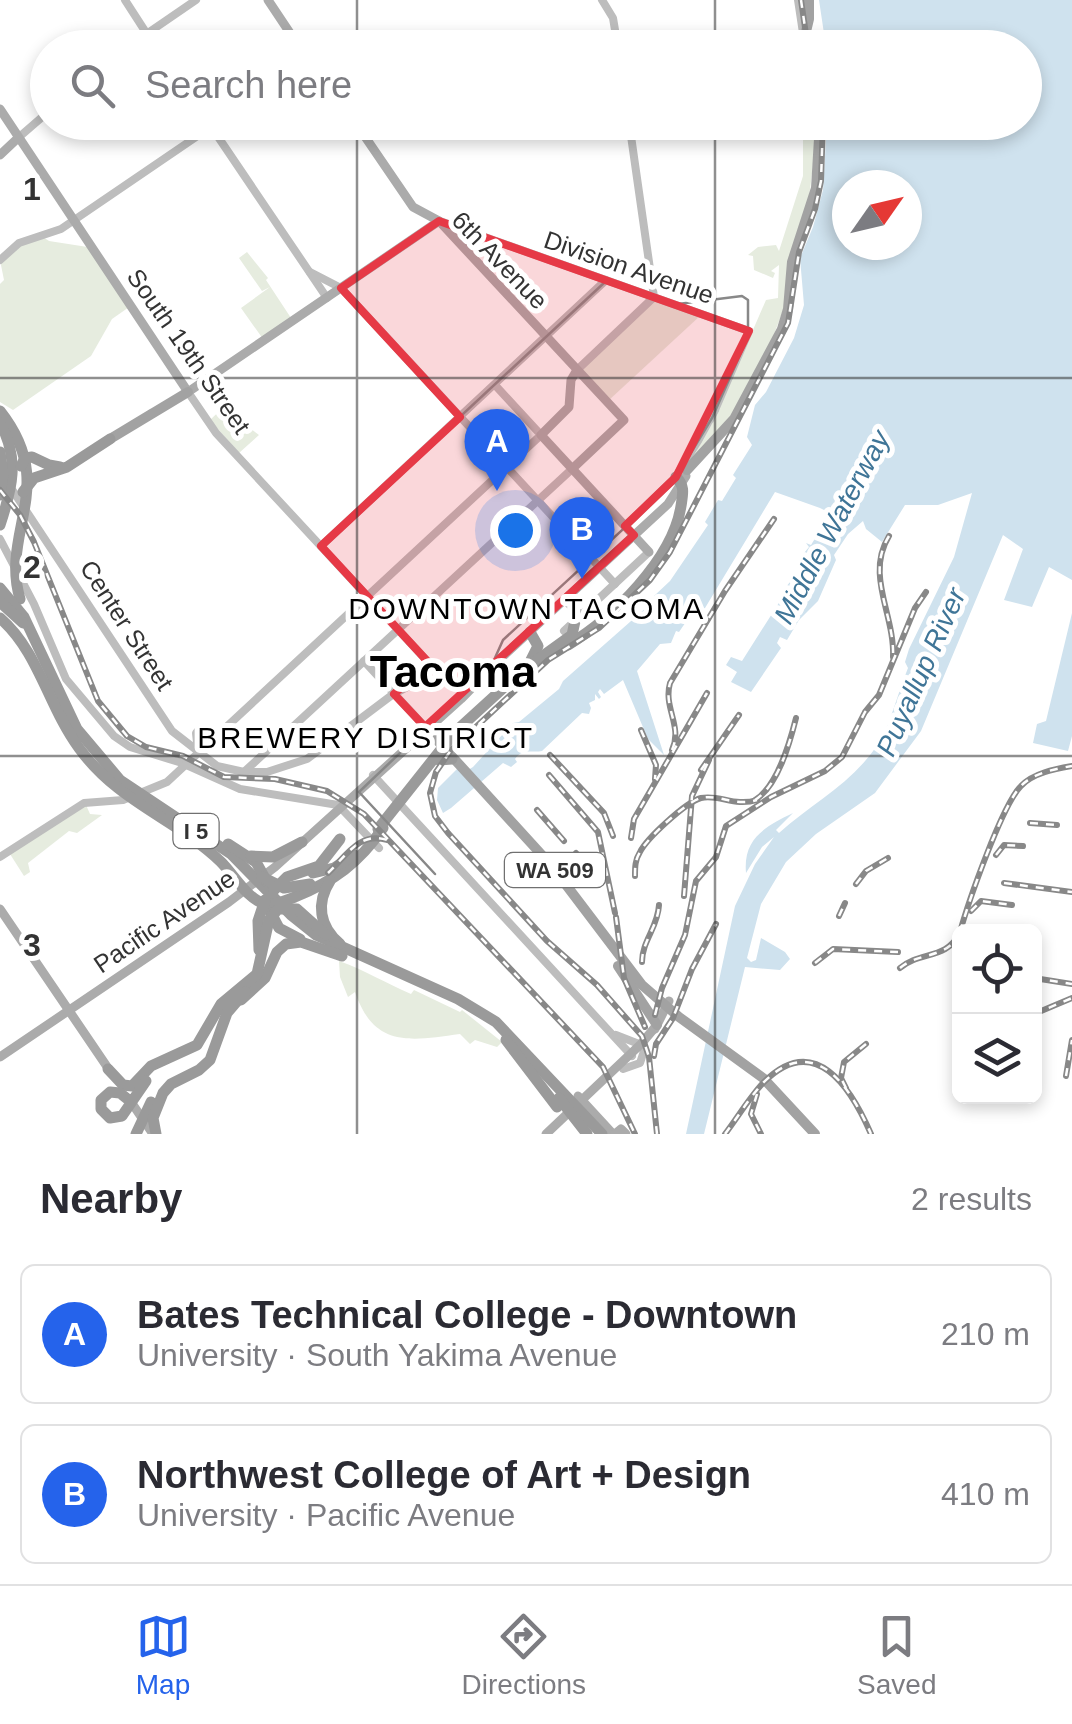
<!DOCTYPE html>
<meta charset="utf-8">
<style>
body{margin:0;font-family:Helvetica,sans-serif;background:#f7f7f7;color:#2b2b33}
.controls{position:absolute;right:30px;bottom:30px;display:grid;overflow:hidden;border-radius:15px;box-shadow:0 5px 15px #0003}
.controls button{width:90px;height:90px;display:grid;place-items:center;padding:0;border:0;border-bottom:2px solid #e1e1e2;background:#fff;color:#2b2b33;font:50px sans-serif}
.compass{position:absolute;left:832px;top:170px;width:90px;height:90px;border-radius:50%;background:#fff;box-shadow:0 5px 15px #0003;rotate:56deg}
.you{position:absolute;left:515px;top:530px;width:35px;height:35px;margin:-25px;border:8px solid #fff;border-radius:50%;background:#1a73e8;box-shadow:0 0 0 15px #1a73e833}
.badge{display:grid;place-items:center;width:65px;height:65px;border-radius:50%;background:#2563eb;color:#fff;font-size:32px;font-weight:700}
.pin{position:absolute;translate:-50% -82px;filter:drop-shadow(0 2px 5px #0008)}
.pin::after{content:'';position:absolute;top:52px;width:35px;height:30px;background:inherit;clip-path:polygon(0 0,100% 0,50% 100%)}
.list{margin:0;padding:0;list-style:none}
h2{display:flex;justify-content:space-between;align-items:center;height:130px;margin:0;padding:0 40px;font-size:42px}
h2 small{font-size:32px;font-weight:400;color:#7c7c81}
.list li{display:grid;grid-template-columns:65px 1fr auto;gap:30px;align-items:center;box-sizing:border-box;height:140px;margin:0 20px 20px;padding:0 20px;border:2px solid #e1e1e2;border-radius:15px}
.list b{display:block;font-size:38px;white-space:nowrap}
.list p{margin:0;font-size:32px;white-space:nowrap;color:#7c7c81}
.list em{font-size:32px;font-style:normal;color:#7c7c81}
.icon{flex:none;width:55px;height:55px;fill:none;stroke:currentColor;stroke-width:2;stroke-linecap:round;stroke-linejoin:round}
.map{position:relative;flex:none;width:1072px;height:1134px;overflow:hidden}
.search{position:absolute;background:#fff;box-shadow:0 5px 15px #0003;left:30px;right:30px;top:30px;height:110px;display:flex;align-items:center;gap:25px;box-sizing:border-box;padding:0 35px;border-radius:55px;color:#7c7c81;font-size:38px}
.sheet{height:450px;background:#fff}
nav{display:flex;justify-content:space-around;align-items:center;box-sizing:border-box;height:140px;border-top:2px solid #e1e1e2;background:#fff;font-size:28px;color:#7c7c81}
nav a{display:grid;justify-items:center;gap:5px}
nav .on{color:#2563eb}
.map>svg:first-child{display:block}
.green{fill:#e6ecdf}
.water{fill:#cfe2ee;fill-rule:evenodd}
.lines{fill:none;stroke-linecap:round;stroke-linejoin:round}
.secondary{stroke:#bdbdbd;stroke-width:8}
.primary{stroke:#ababab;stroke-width:9}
.trunk{stroke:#a2a2a2;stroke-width:10}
.motorway{stroke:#9a9a9a;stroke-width:11}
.tram{stroke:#888;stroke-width:2.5}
.rail-casing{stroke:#888;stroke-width:6}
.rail{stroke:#fff;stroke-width:2.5;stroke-dasharray:8;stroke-linecap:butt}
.marked{fill:#e63946;fill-opacity:0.2;stroke:#e63946;stroke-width:8;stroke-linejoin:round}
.grid{fill:none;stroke:#333;stroke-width:2.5;stroke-opacity:0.55}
.labels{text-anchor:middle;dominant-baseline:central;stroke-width:10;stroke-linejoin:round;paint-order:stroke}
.shield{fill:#fff;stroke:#707070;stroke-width:2.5}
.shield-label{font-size:22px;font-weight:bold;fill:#333}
.street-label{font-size:25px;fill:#333;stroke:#fff}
.water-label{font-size:28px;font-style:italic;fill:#3f7597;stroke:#fff}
.quarter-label{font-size:30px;letter-spacing:2.5px;fill:#000;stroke:#fff}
.town-label{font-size:45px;font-weight:bold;fill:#000;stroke:#fff}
.grid-label{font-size:32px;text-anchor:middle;font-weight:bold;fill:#333;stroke:#fff;stroke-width:10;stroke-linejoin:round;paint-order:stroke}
</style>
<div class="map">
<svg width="1072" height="1134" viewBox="0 0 1072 1134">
<rect width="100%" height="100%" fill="#fff"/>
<!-- green -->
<g class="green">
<path d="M803,123H816C811,221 790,328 734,411C718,435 698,456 680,478L679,475L713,422L766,300L778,298L779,265L771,271L775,273L773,278L754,270L753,256L748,255L758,247L776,245L779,251L803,176Z"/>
<polygon points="43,237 49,241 94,248 132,305 112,319 91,356 13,410 0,402 0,284 4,280 0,260 10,249"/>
<polygon points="247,252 268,278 266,280 291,318 263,339 241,308 270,287 262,291 239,258"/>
<polygon points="655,299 701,315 609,400 580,370"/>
<polygon points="231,400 239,412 237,418 259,435 239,453 210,420"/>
<polygon points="86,805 90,814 102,815 77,833 69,831 28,863 30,872 24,876 10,854"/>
<path d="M339,961C367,971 385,983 411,994L414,990L460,1012L462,1010L502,1042L497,1047L475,1040L470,1044L460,1034C410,1041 374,1048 355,992L348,997L340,977Z"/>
</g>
<!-- water -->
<g class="water">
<path d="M819,0H1072V580L1049,567L1032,607L1004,600L1023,549L1003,535L921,731L875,793L816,834L786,862L761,904L747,958L751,962L756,960L761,938L785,952L790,959L780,970L745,967L704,1134H686L735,906L755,864L774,837L762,847L746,873C743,839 764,827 793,813L776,830L779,833C812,803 855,782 879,742C892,720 898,692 908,668L905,662L909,649L954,557L972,493L938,505H905L882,542L866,529L863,521L848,534L834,555L836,560L818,601L799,620L787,640L780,637L777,643L781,648L751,692L731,682L737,672L726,665L731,657L742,661L782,598L781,593L808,560L799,559L809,547L806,543L811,545L828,517L826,511L820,508L775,492L705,608L692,613L679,632L676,631L671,643L660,644L637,671L664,755L648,739L623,680L604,694L600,689L598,692L601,697L599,699L595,694V700L589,703L591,708L589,714L582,713L542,751C533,753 522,748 515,759L517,762L511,767L503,763L451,808L443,813L437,800L438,788L458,768L468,770L473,767L513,723L519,722L559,689L563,681L656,599L654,596L670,581L708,525L705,522L718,500L722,501L736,478L733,475L752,445L747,437L755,405L766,392L794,338L804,305L800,258L813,227L823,190L827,123L1024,122V48L826,47ZM847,185H907V245H847Z"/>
<polygon points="1072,613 1072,736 1068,751 1033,743 1037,724 1046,721"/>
</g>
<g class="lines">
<!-- secondary -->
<g class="secondary">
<polyline points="125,0 156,48"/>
<polyline points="602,0 613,18 618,48"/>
<polyline points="798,0 803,33"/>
<polyline points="126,48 196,0"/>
<polyline points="208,122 327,298"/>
<polyline points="629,122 654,297"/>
<polyline points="18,138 48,112"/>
<polyline points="440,221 749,331 715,410"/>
<polyline points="0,260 19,243 61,229 218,122"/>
<polyline points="310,272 341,288 615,584"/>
<polyline points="577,370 654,297"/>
<polyline points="188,392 216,433 429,663 410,681"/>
<polyline points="699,439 715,410 710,420"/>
<polyline points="673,481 698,441"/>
<polyline points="11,488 172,731 217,766 244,772 267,772 307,759 392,695 417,682"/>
<polyline points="625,526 673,480"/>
<polyline points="0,539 34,604 66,679 114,736 130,747 182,763 240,789 338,805 379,848"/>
<polyline points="321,546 606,280"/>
<polyline points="564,600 581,615"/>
<polyline points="564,631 649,552"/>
<polyline points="364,661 425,727"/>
<polyline points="198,752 196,733 201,727 210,731 208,742"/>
<polyline points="244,772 572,469"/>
<polyline points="373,775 632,1056"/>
<polyline points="0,857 84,803 123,800 167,782 541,435 495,385"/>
<polyline points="616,1035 639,1044 644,1051 640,1063 623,1069"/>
</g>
<!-- primary -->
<g class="primary">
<polyline points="268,0 300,48"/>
<polyline points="0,109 188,392 439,221"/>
<polyline points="355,122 413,207 439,221 624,420 572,469"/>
<polyline points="0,155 18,138"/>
<polyline points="577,370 571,380 569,407 541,435 649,552"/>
<polyline points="500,659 668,504 686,476"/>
<polyline points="0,909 112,1074"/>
<polyline points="655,1029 669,1001"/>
<polyline points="0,1057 229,902 275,867 461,699 502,657"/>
<polyline points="578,1096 613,1134"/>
<polyline points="129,1099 153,1134"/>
<polyline points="546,1134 641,1044 657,1025"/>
<polyline points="615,1134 621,1129 626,1134"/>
</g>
<!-- trunk -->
<g class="trunk">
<polyline points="802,48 809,19 809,0"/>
<polyline points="153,413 110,439 188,392"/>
<polyline points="687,470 734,419 782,329 788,309 792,262 816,188 820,122"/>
<polyline points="425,727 551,865 642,985 679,1017 763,1078 815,1134"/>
<polyline points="618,966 657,1025"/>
</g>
<!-- motorway -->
<g class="motorway">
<path d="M0,411C59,486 0,531 20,599"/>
<path d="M0,423C20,459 12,489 0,525"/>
<polyline points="0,452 3,474 0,495"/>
<polyline points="21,466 25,458 32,457 49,465 60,467"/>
<polyline points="23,492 34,478 67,467 110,439"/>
<polyline points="0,588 24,617 77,729 120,780 231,854 291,915 316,935 458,999 496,1022 602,1134"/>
<polyline points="0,602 23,623"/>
<path d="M0,618C39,652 48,706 79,748C119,803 175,818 221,862C234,875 247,899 265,904C275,906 286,900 295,897C334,881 359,863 383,828"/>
<path d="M568,645C613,618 673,559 681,506C683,493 685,486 676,477"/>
<polyline points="530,662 538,646 530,632"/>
<polyline points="439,760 452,759"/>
<polyline points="378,829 455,732 522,671 572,635 575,621"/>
<polyline points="228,844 256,862 267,882"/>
<polyline points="251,856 273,857 302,842"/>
<polyline points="313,873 334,868 354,855"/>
<polyline points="262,877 284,888 310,884"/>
<path d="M330,881C316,903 319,926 340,944"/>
<polyline points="274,890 287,877 319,866 340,839"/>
<polyline points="271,913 279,928 300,939"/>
<polyline points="259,950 258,921 265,900"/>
<polyline points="241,1000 265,978 277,952 286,944 301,942 342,956"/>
<polyline points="506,1040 557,1107"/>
<polyline points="108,1069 123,1085 132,1086 151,1066 197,1045 221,1004 257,974 269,920 278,909 297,909 326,935"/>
<polyline points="559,1098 587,1134"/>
<polyline points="130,1101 120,1093 110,1092 101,1100 101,1109 110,1118 122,1116 146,1081"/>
<polyline points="136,1134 151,1102"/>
<polyline points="156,1134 153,1118 163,1093 171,1084 199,1070 210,1060 227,1013 245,992"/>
</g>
<!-- tram -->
<g class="tram">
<polyline points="335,533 605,282 678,304 742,296 748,300 748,337 712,418 672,484 503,640 490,669 432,722"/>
<polyline points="435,874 359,792 442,713"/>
</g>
<defs>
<g id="rail">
<polyline points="801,0 808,48"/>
<polyline points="0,490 20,515 34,542 98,701 127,736 146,747 183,756 224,777 275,779 327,791 364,814 603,1067 635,1134"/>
<path d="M889,536C865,575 895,615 893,657"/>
<polyline points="641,730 656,765 655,779"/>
<path d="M672,750C683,726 663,708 670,683L725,591L774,519"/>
<polyline points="550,755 604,813 613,836"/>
<polyline points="701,770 739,715"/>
<polyline points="549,775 598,832 615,913"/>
<path d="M755,800C778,786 790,742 796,718"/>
<polyline points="537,810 564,841"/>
<polyline points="1030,823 1057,825"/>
<polyline points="631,838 634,819 707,693"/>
<polyline points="576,853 595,874"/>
<polyline points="996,855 1004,845 1023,846"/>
<path d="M328,873C346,856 360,831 387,840"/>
<path d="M635,876C635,867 635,860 640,852C647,838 686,802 701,798C720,794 734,807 757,800"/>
<polyline points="1004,883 1072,892"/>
<polyline points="856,884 866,871 888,858"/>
<polyline points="684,896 692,796 709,760"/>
<polyline points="971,911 981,901 1012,905"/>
<polyline points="839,916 845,903"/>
<polyline points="616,917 624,978 645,1027"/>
<path d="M960,932C968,903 1002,805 1021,786C1033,773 1055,769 1072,766"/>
<path d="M642,962C642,941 658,927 659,905"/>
<polyline points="815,963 833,949 898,952"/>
<path d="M900,968C920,951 946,960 960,933"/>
<polyline points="1034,978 1072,984"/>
<polyline points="1034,1014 1072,998"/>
<polyline points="655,1015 662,988 685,935 696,881 716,857 726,826 771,797 825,771 842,757 865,712 879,695 915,608 926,592"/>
<polyline points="654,1056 656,1044 673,1018 692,969 716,924"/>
<polyline points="1066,1076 1072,1040"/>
<polyline points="846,1088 841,1078 844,1062 866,1044"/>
<polyline points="757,1094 751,1114 761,1134"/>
<polyline points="657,1134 649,1057 642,1036 597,985 547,941 448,833 435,816 430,793 436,772 451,750 548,660 599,628 650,580 670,552 788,323 799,252 815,209 821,181 823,122"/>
<path d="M725,1134C738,1117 749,1098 763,1083C815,1030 851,1088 871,1134"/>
</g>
</defs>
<!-- rail casing -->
<use href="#rail" class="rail-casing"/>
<!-- rail -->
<use href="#rail" class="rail"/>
</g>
<!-- marked area -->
<path class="marked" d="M439,221L749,331L676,477L625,526L634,535L425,727L394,694L429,663L321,546L460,417L341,288Z"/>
<!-- grid -->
<path class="grid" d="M357,0V48M715,0V48M357,122V1134M715,122V1134M0,378H1072M0,756H1072"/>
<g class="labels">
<!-- shield labels -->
<g class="shield">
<rect x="173.5" y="814" width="45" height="34" rx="8"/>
<rect x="505" y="853" width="100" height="34" rx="8"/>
</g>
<g class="shield-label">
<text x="196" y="831">I 5</text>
<text x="555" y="870">WA 509</text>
</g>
<!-- street labels -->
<g class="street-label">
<text transform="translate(500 260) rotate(46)">6th Avenue</text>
<text transform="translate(629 267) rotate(19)">Division Avenue</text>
<text transform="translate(189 351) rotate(55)">South 19th Street</text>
<text transform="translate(127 625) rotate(57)">Center Street</text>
<text transform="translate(164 921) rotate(-34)">Pacific Avenue</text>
</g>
<!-- water labels -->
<g class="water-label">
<text transform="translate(832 527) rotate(-62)">Middle Waterway</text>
<text transform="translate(921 672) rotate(-66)">Puyallup River</text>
</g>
<!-- quarter labels -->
<g class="quarter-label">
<text x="527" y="608">DOWNTOWN TACOMA</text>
<text x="366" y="737">BREWERY DISTRICT</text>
</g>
<!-- town labels -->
<g class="town-label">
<text x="453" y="671">Tacoma</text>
</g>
</g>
<g class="grid-label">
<text x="32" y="200">1</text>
<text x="32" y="578">2</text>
<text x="32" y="956">3</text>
</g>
</svg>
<div class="controls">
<button><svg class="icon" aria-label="locate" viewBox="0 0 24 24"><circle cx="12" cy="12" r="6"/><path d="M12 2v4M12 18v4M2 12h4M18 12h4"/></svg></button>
<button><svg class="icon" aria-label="layers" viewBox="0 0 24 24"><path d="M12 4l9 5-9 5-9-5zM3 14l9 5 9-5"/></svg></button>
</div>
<svg class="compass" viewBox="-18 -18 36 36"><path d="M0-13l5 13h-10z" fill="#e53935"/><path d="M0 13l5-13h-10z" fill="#7c7c81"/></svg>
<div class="you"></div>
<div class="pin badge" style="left:497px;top:491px">A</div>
<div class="pin badge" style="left:582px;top:579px">B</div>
<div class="search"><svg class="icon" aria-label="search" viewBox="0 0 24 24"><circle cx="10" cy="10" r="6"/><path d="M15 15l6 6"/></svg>Search here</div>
</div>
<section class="sheet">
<h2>Nearby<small>2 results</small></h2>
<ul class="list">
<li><span class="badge">A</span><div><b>Bates Technical College - Downtown</b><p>University · South Yakima Avenue</p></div><em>210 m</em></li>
<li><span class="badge">B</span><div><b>Northwest College of Art + Design</b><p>University · Pacific Avenue</p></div><em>410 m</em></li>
</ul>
</section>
<nav>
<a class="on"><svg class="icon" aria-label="map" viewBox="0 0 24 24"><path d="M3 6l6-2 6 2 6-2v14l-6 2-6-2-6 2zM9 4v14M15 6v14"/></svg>Map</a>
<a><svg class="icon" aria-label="directions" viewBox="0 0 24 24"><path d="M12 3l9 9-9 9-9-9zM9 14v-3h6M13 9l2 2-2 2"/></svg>Directions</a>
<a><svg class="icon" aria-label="saved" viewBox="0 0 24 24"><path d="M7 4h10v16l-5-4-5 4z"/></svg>Saved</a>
</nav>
